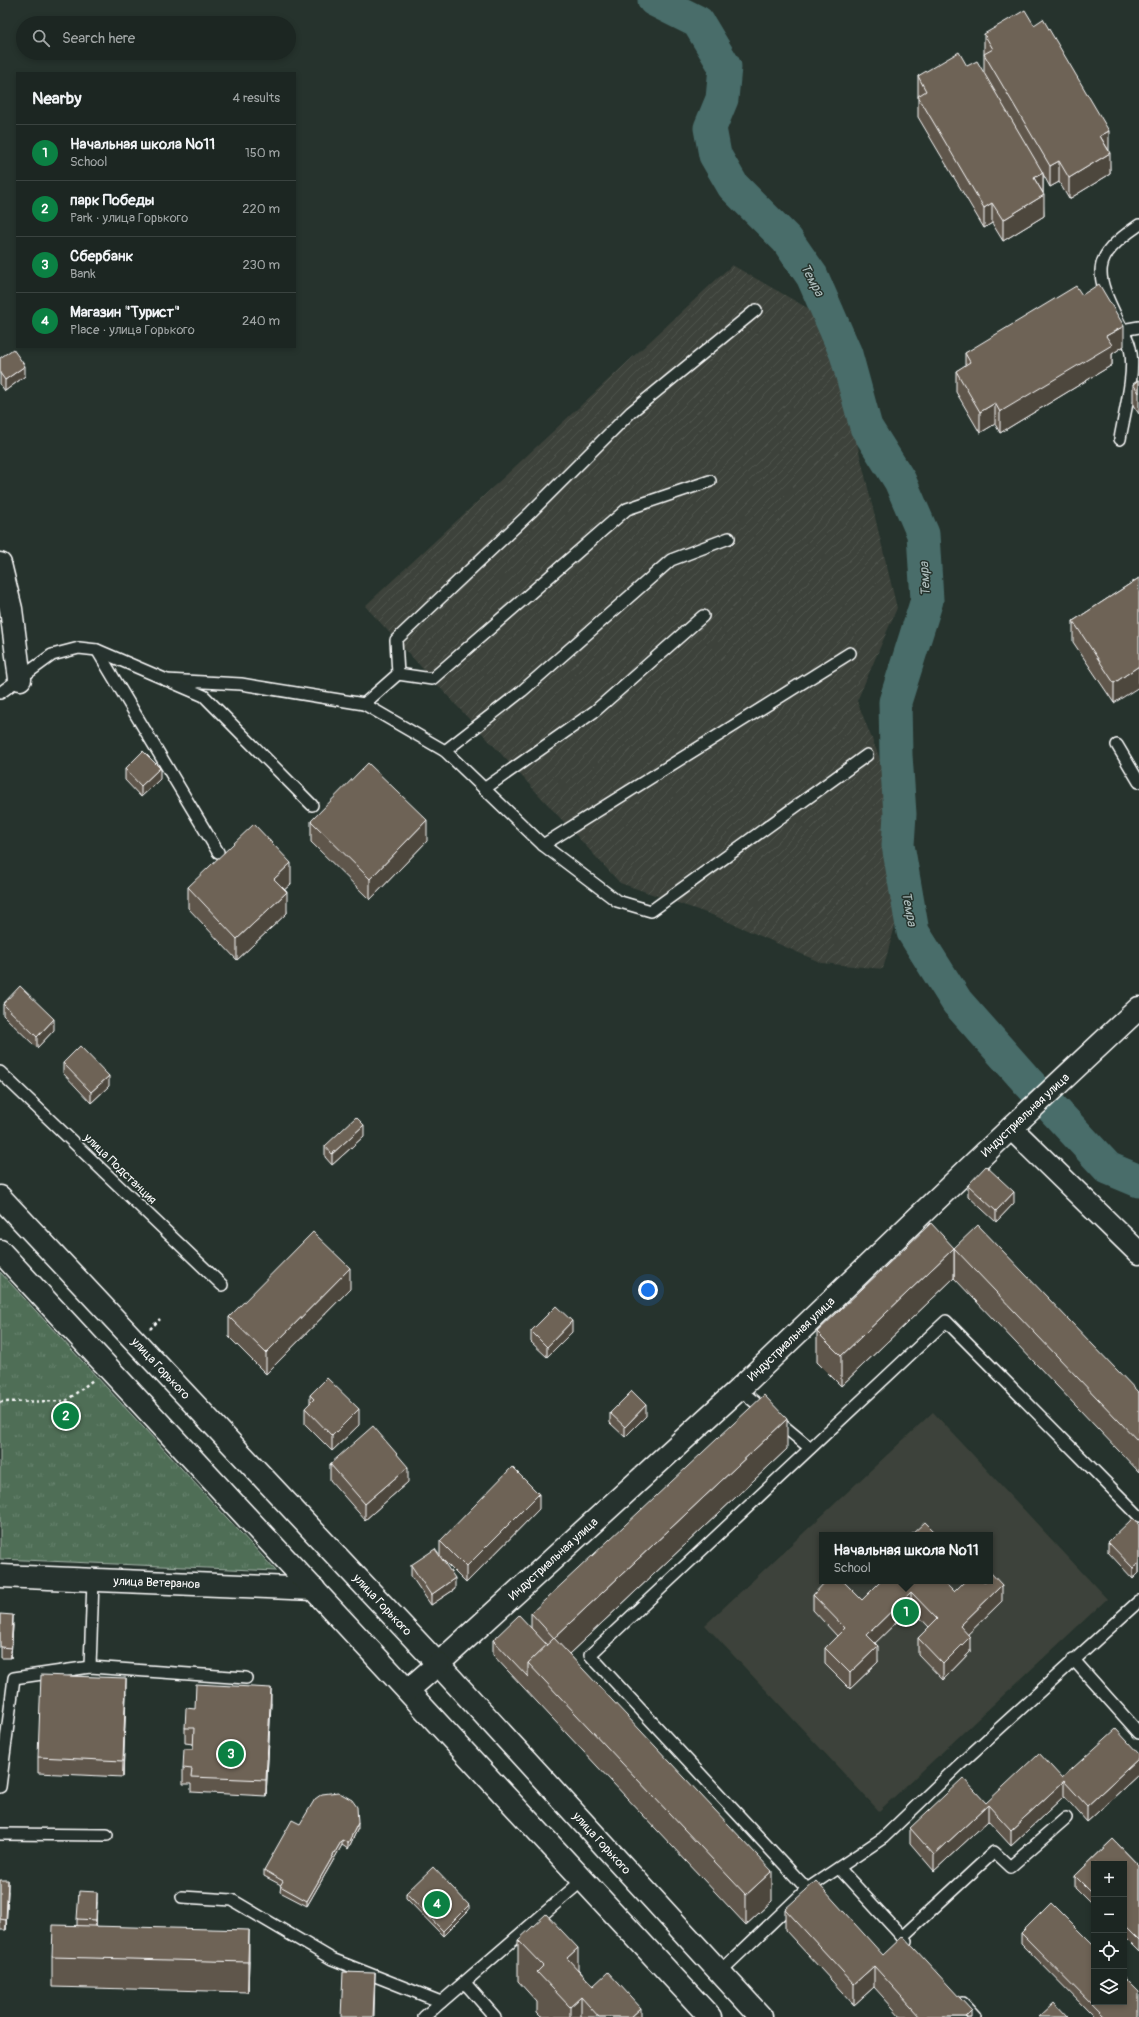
<!DOCTYPE html>
<meta charset="utf-8">
<style>
body{margin:0;font-family:Pangolin,sans-serif;background:#252e2a;color:#f1f3f6}
.controls{position:absolute;right:12px;bottom:12px;display:grid;overflow:hidden;border-radius:0px;box-shadow:0 2px 6px #0003}
.controls button{width:36px;height:36px;display:grid;place-items:center;padding:0;border:0;border-bottom:1px solid #3a4340;background:#1c2622;color:#f1f3f6;font:20px sans-serif}
.you{position:absolute;left:648px;top:1290px;width:14px;height:14px;margin:-10px;border:3px solid #fff;border-radius:50%;background:#1a73e8;box-shadow:0 0 0 6px #1a73e833}
.badge{display:grid;place-items:center;width:26px;height:26px;border-radius:50%;background:#0b8043;color:#fff;font-size:13px;font-weight:700}
.pin{position:absolute;translate:-50% -50%;border:2px solid #fff;box-shadow:0 1px 4px #0006}
.popup{position:absolute;left:819px;top:1532px;width:174px;height:52px;box-sizing:border-box;display:grid;place-content:center;border-radius:0px;background:#1c2622;filter:drop-shadow(0 1px 3px #0005);font-size:13px;white-space:nowrap;color:#a0a5a5}
.popup b{font-size:15px;color:#f1f3f6}
.popup::after{content:'';position:absolute;left:50%;top:100%;margin-left:-8px;border:8px solid transparent;border-top-color:#1c2622}
.list{margin:0;padding:0;list-style:none}
h2{display:flex;justify-content:space-between;align-items:center;height:52px;margin:0;padding:0 16px;font-size:17px}
h2 small{font-size:13px;font-weight:400;color:#a0a5a5}
.list li{display:grid;grid-template-columns:26px 1fr auto;gap:12px;align-items:center;box-sizing:border-box;height:56px;padding:0 16px;border-top:1px solid #3a4340}
.list b{display:block;font-size:15px;white-space:nowrap}
.list p{margin:0;font-size:13px;white-space:nowrap;color:#a0a5a5}
.list em{font-size:13px;font-style:normal;color:#a0a5a5}
.icon{flex:none;width:22px;height:22px;fill:none;stroke:currentColor;stroke-width:2;stroke-linecap:round;stroke-linejoin:round}
.map{position:relative;flex:none;width:1139px;height:2017px;overflow:hidden}
.search{position:absolute;background:#1c2622;box-shadow:0 2px 6px #0003;left:16px;top:16px;width:280px;height:44px;display:flex;align-items:center;gap:10px;box-sizing:border-box;padding:0 14px;border-radius:22px;color:#a0a5a5;font-size:15px}
.panel{position:absolute;background:#1c2622;box-shadow:0 2px 6px #0003;left:16px;top:72px;width:280px;height:276px;border-radius:0px}
.map>svg:first-child{display:block}
.built{fill:#3c423a;fill-rule:evenodd}
.industrial{fill:url(#industrial-furrows)}
.grass{fill:url(#grass-tufts);stroke:#a7b6ab}
.lines{fill:none;stroke-linecap:round;stroke-linejoin:round}
.river{stroke:#486d6b;stroke-width:33}
.service-casing{stroke:#fff;stroke-width:14}
.minor-casing{stroke:#fff;stroke-width:25}
.tertiary-casing{stroke:#fff;stroke-width:25}
.secondary-casing{stroke:#fff;stroke-width:25}
.path{stroke:#fff;stroke-width:2.5;stroke-dasharray:3 3;stroke-linecap:butt}
.service{stroke:#26332d;stroke-width:11}
.minor{stroke:#26332d;stroke-width:22}
.tertiary{stroke:#26332d;stroke-width:22}
.secondary{stroke:#26332d;stroke-width:22}
.wall{fill:#5f564b;stroke:#fff}
.shaded-wall{fill:#4d463d;stroke:#fff}
.building{fill:#6e6457;stroke:#fff}
.labels{text-anchor:middle;dominant-baseline:central;stroke-width:3;stroke-linejoin:round;paint-order:stroke}
.street-label{font-size:12px;fill:#fff;stroke:#26332d}
.water-label{font-size:13px;font-style:italic;fill:#adbdbc;stroke:#26332d}
</style>
<div class="map">
<svg width="1139" height="2017" viewBox="0 0 1139 2017">
<defs>
<pattern id="industrial-furrows" width="10" height="10" patternUnits="userSpaceOnUse"><rect width="10" height="10" fill="#3c423a"/><path d="M-1 1l2-2M0 10L10 0M9 11l2-2" fill="none" stroke="#50554e"/></pattern>
<pattern id="grass-tufts" width="24" height="20" patternUnits="userSpaceOnUse"><rect width="24" height="20" fill="#4f6e57"/><path d="M3 7l-1-3M5 7V3M7 7l1-3M15 17l-1-3M17 17v-4M19 17l1-3" fill="none" stroke="#698470"/></pattern>
</defs>
<rect width="100%" height="100%" fill="#26332d"/>
<filter id="ink" filterUnits="userSpaceOnUse"><feTurbulence type="fractalNoise" baseFrequency=".025" numOctaves="2"/><feDisplacementMap in="SourceGraphic" scale="8" xChannelSelector="R" yChannelSelector="G"/><feConvolveMatrix kernelMatrix="1 2 1 2 8 2 1 2 1" color-interpolation-filters="sRGB"/></filter>
<g filter="url(#ink)">
<!-- built -->
<path class="built" d="M933,1412L1107,1599L879,1811L705,1625ZM822,1535H990V1581H822Z"/>
<!-- industrial -->
<polygon class="industrial" points="732,265 827,319 897,608 857,701 891,787 895,926 883,969 822,963 715,916 620,883 365,606"/>
<!-- grass -->
<polygon class="grass" points="0,1272 276,1571 0,1559"/>
<g class="lines">
<!-- river -->
<polyline class="river" points="654,0 698,22 725,67 722,99 710,128 715,155 733,186 787,240 812,276 846,354 866,427 900,481 923,534 927,600 895,702 896,755 900,814 898,845 913,932 957,1002 1027,1081 1108,1168 1139,1181"/>
<defs>
<g id="service">
<polyline points="1122,330 1139,327"/>
<path d="M1120,439C1124,415 1136,371 1130,348C1129,340 1123,331 1119,323C1095,273 1089,259 1139,225"/>
<polyline points="97,650 218,852"/>
<polyline points="398,674 432,679 627,509 710,481"/>
<polyline points="166,680 241,684 364,704 445,751 543,845 617,901 651,911 867,755"/>
<polyline points="0,693 52,655 79,648 97,650 204,696 312,805"/>
<polyline points="364,704 398,674 396,640 531,512 631,412 756,310"/>
<polyline points="1117,745 1139,782"/>
<polyline points="445,751 522,691 671,560 729,538"/>
<polyline points="484,789 595,711 703,616"/>
<polyline points="543,845 850,653"/>
<polyline points="0,1072 222,1285"/>
<polyline points="739,1389 810,1448"/>
<polyline points="1073,1659 1139,1733"/>
<polyline points="90,1667 93,1580"/>
<polyline points="0,1787 14,1678 90,1667 246,1678"/>
<polyline points="0,1834 107,1835"/>
<polyline points="839,1868 906,1941"/>
<polyline points="807,1889 590,1655 946,1321 1139,1516"/>
<polyline points="182,1897 232,1900 332,1959 441,2002"/>
<polyline points="902,1937 994,1852 1010,1867 1066,1818"/>
<polyline points="719,1973 807,1889 883,1838 958,1766 1139,1601"/>
<polyline points="465,1983 495,2017"/>
<polyline points="962,2003 975,2017"/>
<polyline points="424,2017 584,1879"/>
</g>
<g id="minor">
<polyline points="0,564 11,609 20,679"/>
<polyline points="1011,1128 1139,1253"/>
<path id="s1" d="M0,1576L314,1589"/>
</g>
<g id="tertiary">
<path id="s2" d="M438,1664L739,1389L1011,1128L1139,1008"/>
</g>
<g id="secondary">
<path id="s3" d="M0,1197L438,1664L761,2017"/>
<polyline points="0,1251 710,2017"/>
<polyline points="408,1690 438,1664"/>
</g>
</defs>
<!-- service casing -->
<use href="#service" class="service-casing"/>
<!-- minor casing -->
<use href="#minor" class="minor-casing"/>
<!-- tertiary casing -->
<use href="#tertiary" class="tertiary-casing"/>
<!-- secondary casing -->
<use href="#secondary" class="secondary-casing"/>
<!-- path -->
<g class="path">
<polyline points="150,1329 160,1319"/>
<polyline points="0,1402 66,1401 93,1380"/>
</g>
<!-- service -->
<use href="#service" class="service"/>
<!-- minor -->
<use href="#minor" class="minor"/>
<!-- tertiary -->
<use href="#tertiary" class="tertiary"/>
<!-- secondary -->
<use href="#secondary" class="secondary"/>
</g>
<!-- wall -->
<g class="wall">
<polygon points="984,34 1109,152 1110,174 1069,199 1059,182 1050,187 1043,174 1043,193 1044,216 1003,241 992,223 984,228 918,117 918,76 967,66 984,74"/>
<polygon points="1082,295 1124,346 1112,354 1112,365 1000,433 995,424 980,433 956,392 956,371 965,366 965,353"/>
<polygon points="0,358 25,376 5,391 0,384"/>
<polygon points="1139,380 1139,414 1133,405 1133,384"/>
<polygon points="1139,578 1114,703 1073,642 1073,621"/>
<polygon points="125,769 160,779 141,797 125,780"/>
<polygon points="311,821 427,841 370,900 311,842"/>
<polygon points="291,884 284,890 287,913 237,960 188,908 188,887"/>
<polygon points="3,1004 54,1030 37,1048 3,1015"/>
<polygon points="63,1063 109,1086 91,1103 63,1073"/>
<polygon points="364,1136 332,1165 325,1157 325,1146"/>
<polygon points="968,1185 1014,1203 996,1222 968,1196"/>
<polygon points="954,1248 1139,1393 1139,1472 954,1278"/>
<polygon points="954,1278 841,1386 817,1362 817,1332"/>
<polygon points="350,1289 266,1374 229,1337 229,1317"/>
<polygon points="531,1331 572,1332 547,1357 531,1342"/>
<polygon points="310,1395 359,1425 332,1451 305,1424 305,1408 310,1403"/>
<polygon points="610,1413 646,1416 625,1437 610,1423"/>
<polygon points="787,1449 569,1654 772,1901 746,1925 493,1655 493,1640 531,1628 531,1613"/>
<polygon points="330,1464 408,1482 365,1520 330,1480"/>
<polygon points="539,1509 466,1583 440,1557 455,1589 431,1605 411,1576 411,1565 440,1556 440,1541"/>
<polygon points="1139,1525 1139,1573 1133,1579 1108,1552 1108,1542"/>
<polygon points="881,1581 954,1592 1002,1601 968,1634 970,1652 943,1680 918,1654 918,1638 929,1627 911,1608 875,1643 878,1662 850,1689 825,1664 825,1648 837,1636 813,1610 813,1595 862,1600"/>
<polygon points="0,1614 13,1625 11,1658 0,1658"/>
<polygon points="126,1694 123,1777 38,1773 38,1757"/>
<polygon points="271,1703 266,1796 191,1792 191,1784 183,1784 183,1768 193,1749 193,1744 185,1743 185,1728 195,1709"/>
<polygon points="1139,1754 1139,1774 1087,1822 1064,1796 1011,1846 988,1821 934,1871 910,1843 910,1828"/>
<polygon points="300,1824 358,1828 348,1849 342,1845 307,1906 280,1892 281,1885 264,1876 264,1870"/>
<polygon points="1113,1839 1139,1866 1139,1952 1124,1937 1124,1864 1094,1864 1094,1906 1075,1887 1075,1876"/>
<polygon points="0,1880 8,1891 6,1930 0,1930"/>
<polygon points="406,1893 469,1910 443,1936 406,1898"/>
<polygon points="97,1902 96,1926 249,1960 248,1992 52,1987 52,1957 77,1925 77,1919"/>
<polygon points="785,1909 883,1955 972,2017 901,2017 874,1987 854,2005 785,1930"/>
<polygon points="1021,1933 1139,2017 1094,2017 1021,1943"/>
<polygon points="518,1940 578,1969 593,1986 641,2017 541,2017 537,2013 537,2002 518,1981"/>
</g>
<!-- shaded-wall -->
<g class="shaded-wall">
<polygon points="1109,131 1109,151 1100,136"/>
<polygon points="1110,153 1110,174 1069,199 1069,178"/>
<polygon points="1059,161 1059,182 1050,187 1050,166"/>
<polygon points="1043,173 1043,193 1034,178"/>
<polygon points="1044,195 1044,216 1003,241 1003,220"/>
<polygon points="992,203 992,223 984,228 984,208"/>
<polygon points="1124,326 1124,346 1112,354 1112,365 1000,433 1000,412 1106,336"/>
<polygon points="25,366 25,376 5,391 5,380"/>
<polygon points="995,403 995,424 980,433 980,412"/>
<polygon points="1139,666 1139,687 1114,703 1114,683"/>
<polygon points="160,768 160,779 141,797 141,786"/>
<polygon points="427,820 427,841 370,900 370,879"/>
<polygon points="291,863 291,884 274,899 274,879"/>
<polygon points="287,892 287,913 237,960 237,939"/>
<polygon points="54,1019 54,1030 37,1048 37,1037"/>
<polygon points="109,1076 109,1086 91,1103 91,1092"/>
<polygon points="364,1125 364,1136 332,1165 332,1154"/>
<polygon points="1014,1192 1014,1203 996,1222 996,1211"/>
<polygon points="954,1248 954,1278 841,1386 841,1356"/>
<polygon points="350,1268 350,1289 266,1374 266,1353"/>
<polygon points="572,1321 572,1332 547,1357 547,1347"/>
<polygon points="646,1405 646,1416 625,1437 625,1427"/>
<polygon points="359,1409 359,1425 332,1451 332,1436"/>
<polygon points="787,1419 787,1449 554,1668 554,1638"/>
<polygon points="408,1467 408,1482 365,1520 365,1504"/>
<polygon points="539,1494 539,1509 466,1583 466,1567"/>
<polygon points="1139,1563 1139,1573 1133,1579 1133,1568"/>
<polygon points="455,1578 455,1589 431,1605 431,1595"/>
<polygon points="1002,1585 1002,1601 960,1642 960,1626"/>
<polygon points="911,1592 911,1608 867,1651 867,1635"/>
<polygon points="13,1615 13,1625 11,1658 11,1648"/>
<polygon points="970,1637 970,1652 943,1680 943,1664"/>
<polygon points="878,1646 878,1662 850,1689 850,1673"/>
<polygon points="126,1678 126,1694 123,1777 123,1761"/>
<polygon points="271,1688 271,1703 266,1796 266,1780"/>
<polygon points="1139,1758 1139,1774 1087,1822 1087,1806"/>
<polygon points="1064,1781 1064,1796 1011,1846 1011,1830"/>
<polygon points="988,1805 988,1821 934,1871 934,1855"/>
<polygon points="358,1823 358,1828 348,1849 348,1843"/>
<polygon points="342,1840 342,1845 307,1906 307,1901"/>
<polygon points="772,1871 772,1901 746,1925 746,1895"/>
<polygon points="8,1880 8,1891 6,1930 6,1920"/>
<polygon points="97,1892 97,1902 96,1930 96,1920"/>
<polygon points="469,1905 469,1910 443,1936 443,1931"/>
<polygon points="249,1930 249,1960 248,1992 248,1962"/>
<polygon points="578,1948 578,1989 567,1958"/>
<polygon points="874,1966 874,1987 854,2005 854,1984"/>
<polygon points="375,1973 374,2017 373,2017"/>
<polygon points="581,1997 581,2017 570,2017 570,2007"/>
<polygon points="641,2008 641,2017 631,2017"/>
<polygon points="972,2011 972,2017 966,2017"/>
</g>
<!-- building -->
<g class="building">
<polygon points="1025,10 1034,25 1043,19 1109,131 1100,136 1110,153 1069,178 1059,161 1050,166 984,54 993,49 984,34"/>
<polygon points="959,52 967,66 977,61 1043,173 1034,178 1044,195 1003,220 992,203 984,208 918,96 926,91 918,76"/>
<polygon points="1099,284 1124,326 1106,336 1112,345 1000,412 995,403 980,412 956,371 970,362 965,353 1076,286 1082,295"/>
<polygon points="13,349 25,366 5,380 0,373 0,358"/>
<polygon points="1139,380 1139,393 1133,384"/>
<polygon points="1139,578 1139,666 1114,683 1073,621"/>
<polygon points="143,751 160,768 141,786 125,769"/>
<polygon points="368,763 427,820 370,879 311,821"/>
<polygon points="254,824 291,863 274,879 287,892 237,939 188,887"/>
<polygon points="20,986 54,1019 37,1037 3,1004"/>
<polygon points="80,1046 109,1076 91,1092 63,1063"/>
<polygon points="356,1117 364,1125 332,1154 325,1146"/>
<polygon points="986,1166 1014,1192 996,1211 968,1185"/>
<polygon points="931,1223 954,1248 841,1356 817,1332"/>
<polygon points="978,1225 1139,1393 1139,1442 954,1248"/>
<polygon points="313,1232 350,1268 266,1353 229,1317"/>
<polygon points="556,1306 572,1321 547,1347 531,1331"/>
<polygon points="327,1378 359,1409 332,1436 305,1408 314,1399 310,1395"/>
<polygon points="632,1391 646,1405 625,1427 610,1413"/>
<polygon points="764,1395 787,1419 554,1638 531,1613"/>
<polygon points="373,1426 408,1467 365,1504 330,1464"/>
<polygon points="512,1467 539,1494 466,1567 440,1541"/>
<polygon points="1133,1518 1139,1525 1139,1563 1133,1568 1108,1542"/>
<polygon points="925,1522 938,1535 911,1535"/>
<polygon points="435,1549 455,1578 431,1595 411,1565"/>
<polygon points="990,1572 1002,1585 960,1626 970,1637 943,1664 918,1638 937,1619 911,1592 867,1635 878,1646 850,1673 825,1648 845,1628 813,1595 826,1581 843,1581 862,1600 881,1581 943,1581 954,1592 965,1581 990,1581"/>
<polygon points="0,1614 13,1615 11,1648 0,1647"/>
<polygon points="519,1615 547,1645 528,1663 528,1677 493,1640"/>
<polygon points="554,1638 772,1871 746,1895 528,1663"/>
<polygon points="41,1675 126,1678 123,1761 38,1757"/>
<polygon points="196,1684 271,1688 266,1780 191,1777 192,1769 183,1768 184,1749 193,1749 194,1728 185,1728 186,1708 195,1709"/>
<polygon points="1116,1729 1139,1754 1139,1758 1087,1806 1064,1781 1011,1830 988,1805 934,1855 910,1828 963,1778 986,1803 1039,1753 1062,1778"/>
<polygon points="338,1792 352,1800 357,1807 358,1823 348,1843 342,1840 307,1901 280,1886 283,1881 264,1870 292,1820 300,1824 315,1799 322,1794"/>
<polygon points="1113,1839 1139,1866 1139,1941 1124,1926 1124,1864 1094,1864 1094,1895 1075,1876"/>
<polygon points="433,1867 469,1905 443,1931 406,1893"/>
<polygon points="0,1880 8,1880 6,1920 0,1919"/>
<polygon points="816,1881 883,1955 903,1936 972,2011 966,2017 920,2017 874,1966 854,1984 785,1909"/>
<polygon points="79,1891 97,1892 96,1920 77,1919"/>
<polygon points="1051,1903 1094,1946 1094,2002 1124,2002 1124,1977 1139,1992 1139,2017 1104,2017 1021,1933"/>
<polygon points="546,1914 578,1948 567,1958 593,1986 608,1972 641,2008 631,2017 599,2017 581,1997 570,2007 537,1972 543,1966 518,1940"/>
<polygon points="53,1925 249,1930 248,1962 52,1957"/>
<polygon points="343,1972 375,1973 373,2017 341,2017"/>
<polygon points="1054,2003 1067,2017 1039,2017"/>
</g>
</g>
<g class="labels">
<!-- street labels -->
<g class="street-label">
<text stroke="none"><textPath href="#s2" startOffset="804">Индустриальная улица</textPath></text>
<text transform="translate(120 1169) rotate(44)">улица Подстанция</text>
<text stroke="none"><textPath href="#s2" startOffset="480">Индустриальная улица</textPath></text>
<text stroke="none"><textPath href="#s3" startOffset="235">улица Горького</textPath></text>
<text stroke="none"><textPath href="#s2" startOffset="156">Индустриальная улица</textPath></text>
<text stroke="none"><textPath href="#s1" startOffset="157">улица Ветеранов</textPath></text>
<text stroke="none"><textPath href="#s3" startOffset="559">улица Горького</textPath></text>
<text stroke="none"><textPath href="#s3" startOffset="883">улица Горького</textPath></text>
</g>
<!-- water labels -->
<g class="water-label">
<text transform="translate(812 280) rotate(62)">Темра</text>
<text transform="translate(925 579) rotate(-93)">Темра</text>
<text transform="translate(909 909) rotate(80)">Темра</text>
</g>
</g>
</svg>
<div class="controls">
<button>+</button>
<button>−</button>
<button><svg class="icon" aria-label="locate" viewBox="0 0 24 24"><circle cx="12" cy="12" r="6"/><path d="M12 2v4M12 18v4M2 12h4M18 12h4"/></svg></button>
<button><svg class="icon" aria-label="layers" viewBox="0 0 24 24"><path d="M12 4l9 5-9 5-9-5zM3 14l9 5 9-5"/></svg></button>
</div>
<div class="you"></div>
<div class="pin badge" style="left:906px;top:1612px">1</div>
<div class="popup"><b>Начальная школа №11</b>School</div>
<div class="pin badge" style="left:66px;top:1416px">2</div>
<div class="pin badge" style="left:231px;top:1754px">3</div>
<div class="pin badge" style="left:437px;top:1904px">4</div>
<div class="search"><svg class="icon" aria-label="search" viewBox="0 0 24 24"><circle cx="10" cy="10" r="6"/><path d="M15 15l6 6"/></svg>Search here</div>
<section class="panel">
<h2>Nearby<small>4 results</small></h2>
<ul class="list">
<li><span class="badge">1</span><div><b>Начальная школа №11</b><p>School</p></div><em>150 m</em></li>
<li><span class="badge">2</span><div><b>парк Победы</b><p>Park · улица Горького</p></div><em>220 m</em></li>
<li><span class="badge">3</span><div><b>Сбербанк</b><p>Bank</p></div><em>230 m</em></li>
<li><span class="badge">4</span><div><b>Магазин &quot;Турист&quot;</b><p>Place · улица Горького</p></div><em>240 m</em></li>
</ul>
</section>
</div>
